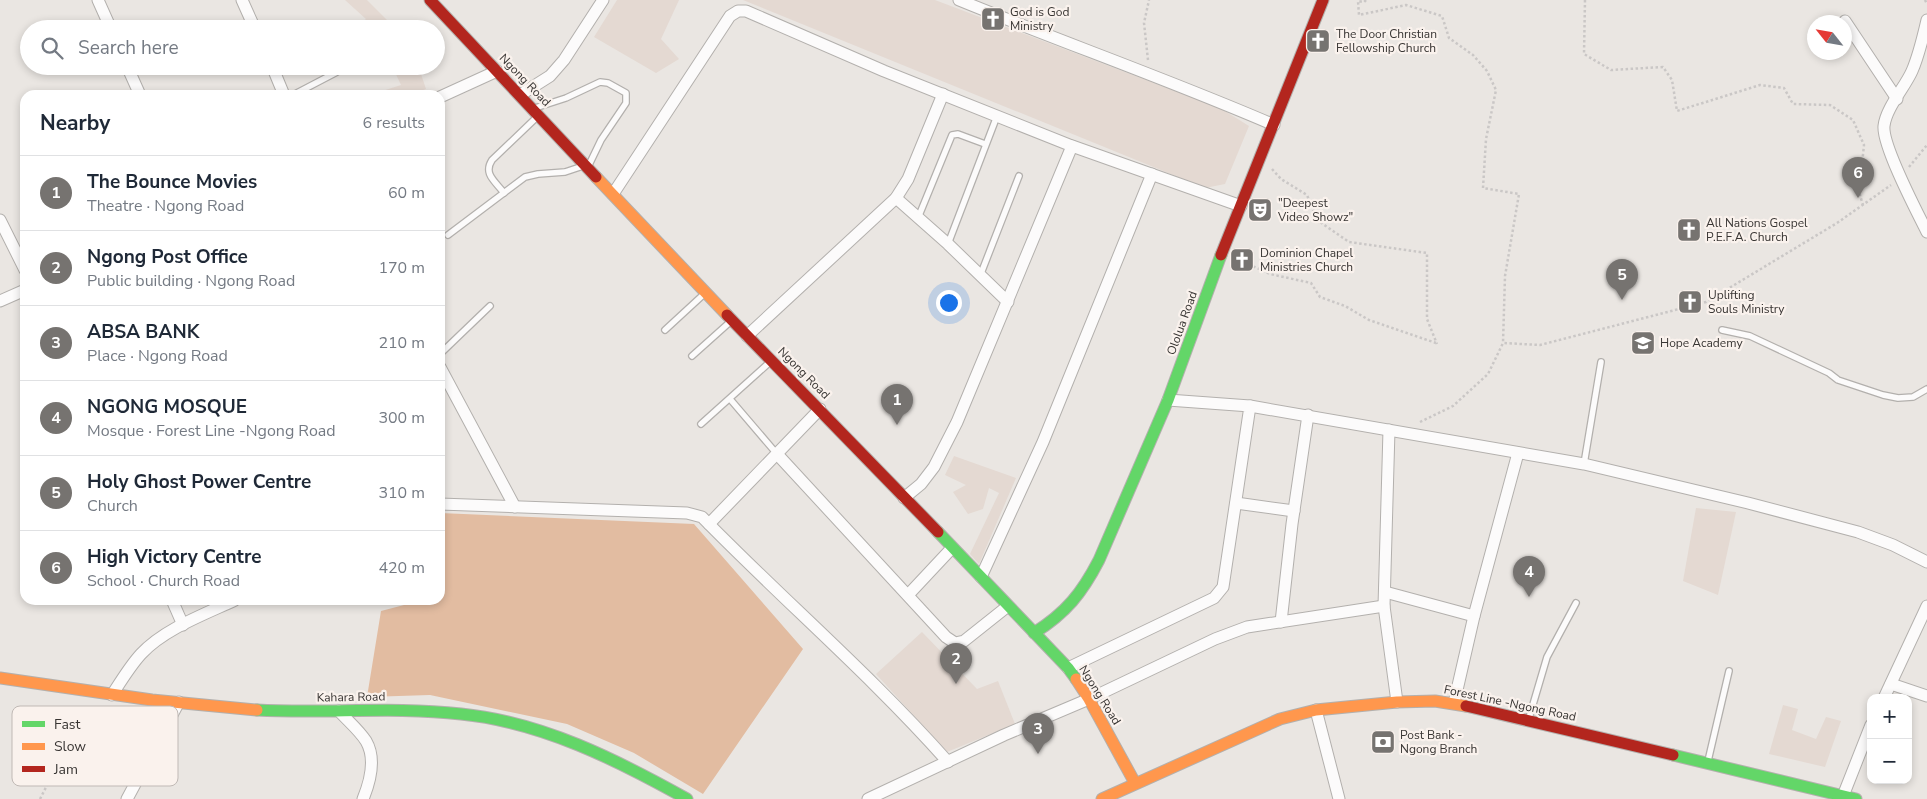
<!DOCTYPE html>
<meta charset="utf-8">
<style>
body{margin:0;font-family:"Nunito Sans",sans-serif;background:#f2f2f3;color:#1f2937}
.controls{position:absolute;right:15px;bottom:15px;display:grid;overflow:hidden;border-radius:10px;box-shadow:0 2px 8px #0003}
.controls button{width:45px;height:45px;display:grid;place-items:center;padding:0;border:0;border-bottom:1px solid #e0e1e3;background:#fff;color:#1f2937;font:25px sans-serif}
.compass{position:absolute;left:1807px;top:15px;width:45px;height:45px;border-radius:50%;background:#fff;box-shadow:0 2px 8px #0003;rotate:301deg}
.you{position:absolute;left:948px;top:302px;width:18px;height:18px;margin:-12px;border:4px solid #fff;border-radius:50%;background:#1a73e8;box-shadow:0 0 0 8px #1a73e833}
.badge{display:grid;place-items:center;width:32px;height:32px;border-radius:50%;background:#767370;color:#fff;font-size:16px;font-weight:700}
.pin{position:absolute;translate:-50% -41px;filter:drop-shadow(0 1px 2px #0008)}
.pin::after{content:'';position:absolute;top:26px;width:18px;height:15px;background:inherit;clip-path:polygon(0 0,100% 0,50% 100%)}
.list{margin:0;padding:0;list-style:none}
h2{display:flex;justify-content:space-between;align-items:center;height:65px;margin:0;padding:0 20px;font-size:21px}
h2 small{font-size:16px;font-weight:400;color:#747a83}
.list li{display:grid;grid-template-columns:32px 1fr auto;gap:15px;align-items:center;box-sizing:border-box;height:75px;padding:0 20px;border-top:1px solid #e0e1e3}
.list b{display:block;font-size:19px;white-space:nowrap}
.list p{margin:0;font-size:16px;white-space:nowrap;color:#747a83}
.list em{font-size:16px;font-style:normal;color:#747a83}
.icon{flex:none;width:28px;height:28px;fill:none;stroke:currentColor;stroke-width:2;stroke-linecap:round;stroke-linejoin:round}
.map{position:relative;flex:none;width:1927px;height:799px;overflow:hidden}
.search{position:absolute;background:#fff;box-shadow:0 2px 8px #0003;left:20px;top:20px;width:425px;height:55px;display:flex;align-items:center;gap:12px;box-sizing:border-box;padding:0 18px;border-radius:28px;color:#747a83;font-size:19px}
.panel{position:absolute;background:#fff;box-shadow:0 2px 8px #0003;left:20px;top:90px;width:425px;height:515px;border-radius:15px}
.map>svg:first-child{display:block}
.built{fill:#e4d9d2}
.forest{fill:#e2bca1}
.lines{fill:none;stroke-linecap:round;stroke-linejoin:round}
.lane-casing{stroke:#b3b0ad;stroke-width:8}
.street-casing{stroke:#b3b0ad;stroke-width:13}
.fast-casing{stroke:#b3b0ad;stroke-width:13}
.slow-casing{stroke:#b3b0ad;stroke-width:13}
.jam-casing{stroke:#b3b0ad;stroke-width:13}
.path{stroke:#cac7c6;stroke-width:2.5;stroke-dasharray:2.5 2.5;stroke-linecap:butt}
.lane{stroke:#fcfbfb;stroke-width:5.5}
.street{stroke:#fcfbfb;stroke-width:11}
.fast{stroke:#63d668;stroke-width:11}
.slow{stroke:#ff974d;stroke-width:11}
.jam{stroke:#b3261e;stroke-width:11}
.labels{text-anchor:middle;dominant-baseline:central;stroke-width:4.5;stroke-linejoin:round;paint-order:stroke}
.poi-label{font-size:12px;fill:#383533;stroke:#faf2ed;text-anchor:start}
.street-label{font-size:12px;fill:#383533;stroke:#faf2ed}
.key{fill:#faf2ed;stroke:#c0b9b5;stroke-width:1}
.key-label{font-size:14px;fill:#383533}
</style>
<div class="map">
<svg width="1927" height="799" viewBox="0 0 1927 799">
<rect width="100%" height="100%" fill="#eae6e2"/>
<!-- built -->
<g class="built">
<polygon points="345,0 367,0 396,29 354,29 366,19"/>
<polygon points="617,0 679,0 661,39 679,59 656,73 594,37"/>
<polygon points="743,0 935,0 1220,108 1249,126 1225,184 1205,188"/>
<polygon points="392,66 421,66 419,68 426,89 410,95 370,95 401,85"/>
<polygon points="954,456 1016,478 979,564 970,554 999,493 989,488 983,509 968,514 953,492 966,485 945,475"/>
<polygon points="1696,508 1736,512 1718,595 1683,581"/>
<polygon points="922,632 977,689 998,681 1015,724 947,752 876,674"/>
<polygon points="1783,705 1798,709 1792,730 1816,739 1826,717 1841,721 1825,767 1769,754"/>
</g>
<!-- forest -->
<polygon class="forest" points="440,513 694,524 803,649 703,794 634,753 567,724 430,695 367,697 381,611 404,605 406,600 440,600"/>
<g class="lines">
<defs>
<g id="lane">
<polyline points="293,95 337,72"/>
<polyline points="535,108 566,98 600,82 608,83 626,93 626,103 601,140 588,167"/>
<path d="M504,193C495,181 483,174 492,160L538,116"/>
<polyline points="918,218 952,135 958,134 985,144"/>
<polyline points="448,235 525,177 538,174 565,172 583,166"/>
<polyline points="948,244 997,116"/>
<polyline points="980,276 1019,176"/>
<polyline points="665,330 703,295"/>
<polyline points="1722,330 1750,336 1829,373 1838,380 1883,395 1898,398 1913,397 1927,389"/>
<polyline points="440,354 490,306"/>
<polyline points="692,356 730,322"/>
<polyline points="730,399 777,454"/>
<polyline points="701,424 770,362"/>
<polyline points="1584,464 1601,362"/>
<polyline points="1529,718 1547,657 1576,603"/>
<polyline points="1708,761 1729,671"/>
</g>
<g id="street">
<polyline points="98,0 111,29"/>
<polyline points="242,0 255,29"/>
<path d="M959,0C1064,43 1170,80 1274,125"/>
<path d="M1927,20C1923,37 1919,55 1912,71C1905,87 1886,108 1884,126C1882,145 1917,212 1927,232"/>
<polyline points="1845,21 1897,99"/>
<polyline points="127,66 140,95"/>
<polyline points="272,66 284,95"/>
<polyline points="520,95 550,76 564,60 603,0"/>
<polyline points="440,97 497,71"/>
<polyline points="613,194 730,16 738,11 746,11 884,71 1072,146 1241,206"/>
<polyline points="896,198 948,244 1008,302"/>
<polyline points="0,220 25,270"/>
<polyline points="0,301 25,290"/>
<polyline points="747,336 896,198 908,179 943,94"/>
<polyline points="440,367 515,507"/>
<polyline points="1250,406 1584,464 1748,503 1858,532 1893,545 1927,562"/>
<polyline points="1389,430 1384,606 1397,702"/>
<polyline points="777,454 946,637 955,643 964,641 1008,606"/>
<polyline points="904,498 921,484 934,467 957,422 1072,146"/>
<polyline points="1236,503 1294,511"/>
<path d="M440,504L687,513L702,517C783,600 871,675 948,762"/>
<polyline points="709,524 820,409"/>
<polyline points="981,577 1043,442 1152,174"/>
<polyline points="1385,592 1474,616"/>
<polyline points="908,595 952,548"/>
<polyline points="172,600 183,625"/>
<polyline points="1281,622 1292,524 1308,415"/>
<polyline points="1068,668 1214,598 1223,587 1250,406 1168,400"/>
<polyline points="1891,684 1927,696"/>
<path d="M112,695C121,681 130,666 141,654C164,629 205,614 235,600"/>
<polyline points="1884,698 1927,606"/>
<polyline points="1454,703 1474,616 1518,453"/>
<polyline points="1316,710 1339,799"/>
<path d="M339,711C348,721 359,730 366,741C376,758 370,782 363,799"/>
<polyline points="1843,796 1871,725"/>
<polyline points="127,799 179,702"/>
<polyline points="868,799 1004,735 1089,699 1215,639 1247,627 1384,606"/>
</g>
<g id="fast">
<polyline points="938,532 1068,668 1076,679"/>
<path d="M1034,633C1066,613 1082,593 1099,560L1168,400L1221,255"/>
<path d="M257,710C325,714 393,706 461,714C542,722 617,760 687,799"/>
<polyline points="1673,755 1856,799"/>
</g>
<g id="slow">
<polyline points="596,177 727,315"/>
<polyline points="0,678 152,700 257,710"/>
<polyline points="1076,679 1089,699 1135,783"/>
<polyline points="1102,799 1280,719 1316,710 1397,702 1435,701 1466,706"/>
</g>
<g id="jam">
<polyline points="430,0 596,177"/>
<polyline points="1221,255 1323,0"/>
<polyline points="727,315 938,532"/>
<polyline points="1466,706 1673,755"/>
</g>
</defs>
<!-- lane casing -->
<use href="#lane" class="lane-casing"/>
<!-- street casing -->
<use href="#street" class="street-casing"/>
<!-- fast casing -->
<use href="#fast" class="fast-casing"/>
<!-- slow casing -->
<use href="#slow" class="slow-casing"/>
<!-- jam casing -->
<use href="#jam" class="jam-casing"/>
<!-- path -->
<g class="path">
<polyline points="1366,0 1364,2 1358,1 1359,15 1406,5 1442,16 1449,38 1473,55 1487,71 1496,90 1486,139 1483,188 1519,194 1505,276 1503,343"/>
<polyline points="1585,0 1584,54 1611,70 1663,67 1672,80 1677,111 1760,85 1784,88 1793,104 1830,105 1853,120 1864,145 1859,192 1863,205"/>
<polyline points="1925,0 1927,4"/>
<polyline points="1148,60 1144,23 1149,0"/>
<polyline points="1909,167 1927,145"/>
<polyline points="1272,169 1281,179 1307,195 1317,220 1349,242 1427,253 1427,319 1437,344"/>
<polyline points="1235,258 1270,274 1311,283 1320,297 1345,306 1369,320 1436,343"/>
<polyline points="1420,422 1453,406 1488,374 1503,343 1540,345 1706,302 1837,223 1891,185"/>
<polyline points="40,799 87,707"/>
</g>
<!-- lane -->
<use href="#lane" class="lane"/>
<!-- street -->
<use href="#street" class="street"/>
<!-- fast -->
<use href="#fast" class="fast"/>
<!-- slow -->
<use href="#slow" class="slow"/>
<!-- jam -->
<use href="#jam" class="jam"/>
</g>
<!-- icons -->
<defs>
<symbol id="church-square" viewBox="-11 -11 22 22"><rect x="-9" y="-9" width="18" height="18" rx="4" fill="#767370" stroke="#faf2ed"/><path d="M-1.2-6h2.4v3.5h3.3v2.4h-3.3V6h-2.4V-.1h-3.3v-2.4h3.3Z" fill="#fff"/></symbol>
<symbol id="theatre-square" viewBox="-11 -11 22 22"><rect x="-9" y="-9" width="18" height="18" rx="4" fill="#767370" stroke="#faf2ed"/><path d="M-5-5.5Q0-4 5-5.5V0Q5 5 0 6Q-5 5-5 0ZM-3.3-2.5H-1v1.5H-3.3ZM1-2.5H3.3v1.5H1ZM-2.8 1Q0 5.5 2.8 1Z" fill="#fff"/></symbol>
<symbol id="school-square" viewBox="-11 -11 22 22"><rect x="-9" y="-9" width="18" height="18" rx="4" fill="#767370" stroke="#faf2ed"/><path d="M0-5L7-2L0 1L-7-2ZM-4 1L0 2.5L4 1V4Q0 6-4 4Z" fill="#fff"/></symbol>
<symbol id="bank-square" viewBox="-11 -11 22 22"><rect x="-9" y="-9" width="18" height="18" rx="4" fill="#767370" stroke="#faf2ed"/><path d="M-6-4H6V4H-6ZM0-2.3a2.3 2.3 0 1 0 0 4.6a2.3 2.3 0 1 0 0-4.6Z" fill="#fff"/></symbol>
</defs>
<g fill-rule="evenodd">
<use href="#church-square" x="979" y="5" width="28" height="28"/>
<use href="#church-square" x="1304" y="27" width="28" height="28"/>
<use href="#theatre-square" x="1246" y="196" width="28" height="28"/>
<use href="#church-square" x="1675" y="216" width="28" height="28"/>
<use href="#church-square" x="1228" y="246" width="28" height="28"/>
<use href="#church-square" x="1676" y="288" width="28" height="28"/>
<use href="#school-square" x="1629" y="329" width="28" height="28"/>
<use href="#bank-square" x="1369" y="728" width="28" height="28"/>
</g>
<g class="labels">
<!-- poi labels -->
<g class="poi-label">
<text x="1010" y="12">God is God<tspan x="1010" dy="14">Ministry</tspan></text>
<text x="1336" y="34">The Door Christian<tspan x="1336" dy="14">Fellowship Church</tspan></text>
<text x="1278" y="203">"Deepest<tspan x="1278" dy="14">Video Showz"</tspan></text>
<text x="1706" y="223">All Nations Gospel<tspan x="1706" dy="14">P.E.F.A. Church</tspan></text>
<text x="1260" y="253">Dominion Chapel<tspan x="1260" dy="14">Ministries Church</tspan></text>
<text x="1708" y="295">Uplifting<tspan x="1708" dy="14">Souls Ministry</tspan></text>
<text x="1660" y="343">Hope Academy</text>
<text x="1400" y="735">Post Bank -<tspan x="1400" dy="14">Ngong Branch</tspan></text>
</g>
<!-- street labels -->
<g class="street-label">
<text transform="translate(525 80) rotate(46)">Ngong Road</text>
<text transform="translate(1182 323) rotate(-70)">Ololua Road</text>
<text transform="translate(804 373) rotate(45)">Ngong Road</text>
<text transform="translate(1100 695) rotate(58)">Ngong Road</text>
<text transform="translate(351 697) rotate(-1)">Kahara Road</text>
<text transform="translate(1510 703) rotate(12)">Forest Line -Ngong Road</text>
</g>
</g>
<!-- legend -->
<rect x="12" y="706" width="166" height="80" rx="8" class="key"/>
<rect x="22" y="721" width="23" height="6" fill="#63d668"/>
<rect x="22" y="743" width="23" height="7" fill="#ff974d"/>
<rect x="22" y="766" width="23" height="6" fill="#b3261e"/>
<g class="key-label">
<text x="54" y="729">Fast</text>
<text x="54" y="751">Slow</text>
<text x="54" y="774">Jam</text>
</g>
</svg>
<div class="controls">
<button>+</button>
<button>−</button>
</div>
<svg class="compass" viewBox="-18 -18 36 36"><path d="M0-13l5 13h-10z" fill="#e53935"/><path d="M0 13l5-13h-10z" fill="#747a83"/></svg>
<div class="you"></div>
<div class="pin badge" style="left:897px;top:425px">1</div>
<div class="pin badge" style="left:956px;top:684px">2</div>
<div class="pin badge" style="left:1038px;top:754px">3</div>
<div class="pin badge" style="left:1529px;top:597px">4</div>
<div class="pin badge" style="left:1622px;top:300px">5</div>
<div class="pin badge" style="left:1858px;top:198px">6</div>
<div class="search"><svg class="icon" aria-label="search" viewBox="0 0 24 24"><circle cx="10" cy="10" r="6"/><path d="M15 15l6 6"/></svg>Search here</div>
<section class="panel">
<h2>Nearby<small>6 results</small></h2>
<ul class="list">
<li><span class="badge">1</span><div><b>The Bounce Movies</b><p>Theatre · Ngong Road</p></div><em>60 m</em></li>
<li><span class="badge">2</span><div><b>Ngong Post Office</b><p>Public building · Ngong Road</p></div><em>170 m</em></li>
<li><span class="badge">3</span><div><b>ABSA BANK</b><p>Place · Ngong Road</p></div><em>210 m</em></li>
<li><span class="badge">4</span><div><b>NGONG MOSQUE</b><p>Mosque · Forest Line -Ngong Road</p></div><em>300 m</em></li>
<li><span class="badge">5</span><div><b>Holy Ghost Power Centre</b><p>Church</p></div><em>310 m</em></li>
<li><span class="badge">6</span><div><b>High Victory Centre</b><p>School · Church Road</p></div><em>420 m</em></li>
</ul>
</section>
</div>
